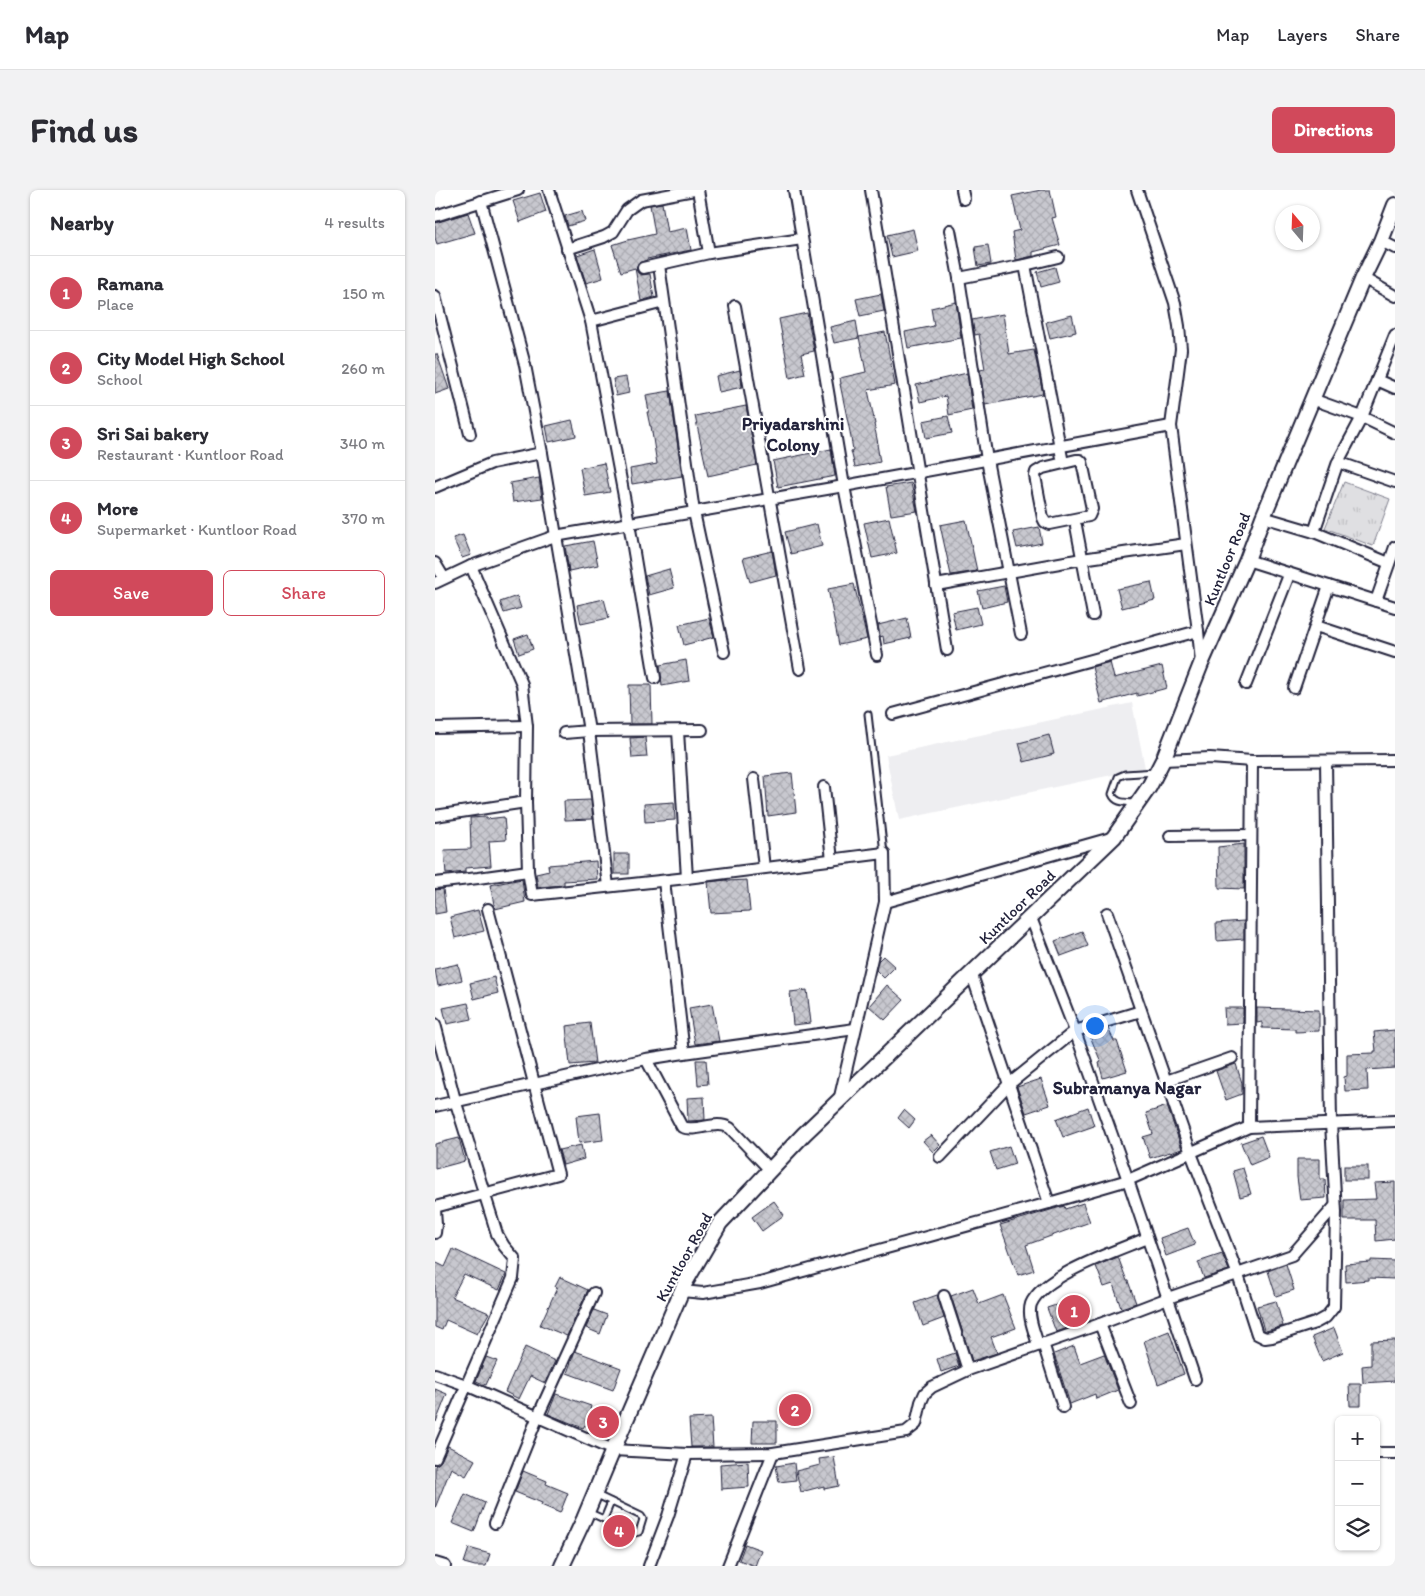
<!DOCTYPE html>
<meta charset="utf-8">
<style>
body{margin:0;font-family:Itim,sans-serif;background:#f2f2f3;color:#2b2b33}
.controls{position:absolute;right:15px;bottom:15px;display:grid;overflow:hidden;border-radius:8px;box-shadow:0 1px 4px #0004}
.controls button{width:45px;height:45px;display:grid;place-items:center;padding:0;border:0;border-bottom:1px solid #e1e1e2;background:#fff;color:#2b2b33;font:25px sans-serif}
.compass{position:absolute;left:840px;top:15px;width:45px;height:45px;border-radius:50%;background:#fff;box-shadow:0 1px 4px #0004;rotate:341deg}
.you{position:absolute;left:659px;top:835px;width:18px;height:18px;margin:-12px;border:4px solid #fff;border-radius:50%;background:#1a73e8;box-shadow:0 0 0 8px #1a73e833}
.badge{display:grid;place-items:center;width:32px;height:32px;border-radius:50%;background:#d1495b;color:#fff;font-size:16px;font-weight:700}
.pin{position:absolute;translate:-50% -50%;border:2px solid #fff;box-shadow:0 1px 5px #0006}
.list{margin:0;padding:0;list-style:none}
h2{display:flex;justify-content:space-between;align-items:center;height:65px;margin:0;padding:0 20px;font-size:21px}
h2 small{font-size:16px;font-weight:400;color:#7c7c81}
.list li{display:grid;grid-template-columns:32px 1fr auto;gap:15px;align-items:center;box-sizing:border-box;height:75px;padding:0 20px;border-top:1px solid #e1e1e2}
.list b{display:block;font-size:19px;white-space:nowrap}
.list p{margin:0;font-size:16px;white-space:nowrap;color:#7c7c81}
.list em{font-size:16px;font-style:normal;color:#7c7c81}
.actions{display:flex;gap:10px;padding:15px 20px}
.actions a{flex:1;padding:11px 0;border:1px solid #d1495b;border-radius:8px;text-align:center;font-size:18px;color:#d1495b}
.actions .main{background:#d1495b;color:#fff}
.icon{flex:none;width:28px;height:28px;fill:none;stroke:currentColor;stroke-width:2;stroke-linecap:round;stroke-linejoin:round}
.map{position:relative;flex:none;width:960px;height:1376px;overflow:hidden;border-radius:8px}
header{display:flex;align-items:center;gap:30px;box-sizing:border-box;height:70px;padding:0 25px;background:#fff;border-bottom:1px solid #e1e1e2}
header strong{font-size:24px}
nav{display:flex;gap:28px;margin-inline-start:auto;font-size:18px}
.intro{display:flex;align-items:center;justify-content:space-between;box-sizing:border-box;height:120px;padding:0 30px}
h1{margin:0;font-size:35px}
.button{padding:12px 22px;border-radius:8px;background:#d1495b;color:#fff;font-size:18px;font-weight:700}
main{display:flex;gap:30px;padding:0 30px}
aside{flex:1;background:#fff;border-radius:8px;box-shadow:0 1px 4px #0004}
.map>svg:first-child{display:block}
.built{fill:#eeeef1}
.grass{fill:url(#grass-tufts);stroke:#80808e}
.building{fill:url(#building-cross-hatch);stroke:#22223b}
.lines{fill:none;stroke-linecap:round;stroke-linejoin:round}
.lane-casing{stroke:#22223b;stroke-width:9}
.street-casing{stroke:#22223b;stroke-width:14}
.secondary-casing{stroke:#22223b;stroke-width:18}
.lane{stroke:#fff;stroke-width:5}
.street{stroke:#fff;stroke-width:10}
.secondary{stroke:#fff;stroke-width:14}
.labels{text-anchor:middle;dominant-baseline:central;stroke-width:4;stroke-linejoin:round;paint-order:stroke}
.street-label{font-size:16px;fill:#22223b;stroke:#fff}
.neighbourhood-label{font-size:18px;font-weight:bold;fill:#22223b;stroke:#fff}
</style>
<header>
<strong>Map</strong>
<nav><a>Map</a><a>Layers</a><a>Share</a></nav>
</header>
<div class="intro"><h1>Find us</h1><a class="button">Directions</a></div>
<main>
<aside>
<h2>Nearby<small>4 results</small></h2>
<ul class="list">
<li><span class="badge">1</span><div><b>Ramana</b><p>Place</p></div><em>150 m</em></li>
<li><span class="badge">2</span><div><b>City Model High School</b><p>School</p></div><em>260 m</em></li>
<li><span class="badge">3</span><div><b>Sri Sai bakery</b><p>Restaurant · Kuntloor Road</p></div><em>340 m</em></li>
<li><span class="badge">4</span><div><b>More</b><p>Supermarket · Kuntloor Road</p></div><em>370 m</em></li>
</ul>
<div class="actions"><a class="main">Save</a><a>Share</a></div>
</aside>
<div class="map">
<svg width="960" height="1376" viewBox="0 0 960 1376">
<defs>
<pattern id="grass-tufts" width="24" height="20" patternUnits="userSpaceOnUse" patternTransform="scale(1.25)"><rect width="24" height="20" fill="#dfdfe2"/><path d="M3 7l-1-3M5 7V3M7 7l1-3M15 17l-1-3M17 17v-4M19 17l1-3" fill="none" stroke="#bfbfc3"/></pattern>
<pattern id="building-cross-hatch" width="8" height="8" patternUnits="userSpaceOnUse" patternTransform="scale(1.25)"><rect width="8" height="8" fill="#c8c8cf"/><path d="M0 0l8 8M0 8l8-8" fill="none" stroke="#acacb3"/></pattern>
</defs>
<rect width="100%" height="100%" fill="#fff"/>
<filter id="ink" filterUnits="userSpaceOnUse"><feTurbulence type="fractalNoise" baseFrequency=".02" numOctaves="2"/><feDisplacementMap in="SourceGraphic" scale="10" xChannelSelector="R" yChannelSelector="G"/><feConvolveMatrix kernelMatrix="1 2 1 2 8 2 1 2 1" color-interpolation-filters="sRGB"/></filter>
<g filter="url(#ink)">
<!-- built -->
<polygon class="built" points="697,513 710,578 464,630 451,565"/>
<!-- grass -->
<polygon class="grass" points="909,292 955,309 938,356 890,338"/>
<!-- building -->
<g class="building">
<polygon points="606,0 615,0 621,27 617,28 625,55 598,62 598,66 581,70 577,42 585,40 577,6"/>
<polygon points="105,3 111,22 85,32 78,11"/>
<polygon points="227,13 232,42 252,38 256,60 212,69 212,70 203,73 201,79 203,83 206,85 215,84 219,107 206,111 200,78 186,82 177,55 193,50 220,44 215,15"/>
<polygon points="147,21 150,31 133,36 130,26"/>
<polygon points="33,23 40,43 2,54 0,48 0,33"/>
<polygon points="478,39 483,61 457,67 452,45"/>
<polygon points="553,55 556,74 543,76 540,57"/>
<polygon points="160,59 168,88 151,93 142,65"/>
<polygon points="620,77 624,92 606,97 602,82"/>
<polygon points="446,104 449,121 425,126 421,109"/>
<polygon points="521,112 526,148 473,158 470,142 499,136 496,118"/>
<polygon points="372,123 379,161 366,164 370,184 355,188 344,129"/>
<polygon points="568,124 574,164 599,160 608,204 550,215 545,180 550,179 544,144 540,145 537,130"/>
<polygon points="637,125 641,142 615,148 611,132"/>
<polygon points="421,131 424,148 399,153 395,137"/>
<polygon points="450,142 460,195 433,200 440,234 439,234 443,254 442,254 445,272 420,277 416,261 418,260 415,242 405,194 406,194 405,188 431,182 424,147"/>
<polygon points="0,164 2,164 14,199 0,204"/>
<polygon points="305,180 307,197 284,202 281,186"/>
<polygon points="532,183 537,220 514,225 511,206 485,212 481,195"/>
<polygon points="191,187 194,203 181,206 178,189"/>
<polygon points="235,201 247,286 197,294 195,279 222,274 216,236 215,236 212,222 214,222 211,205"/>
<polygon points="311,216 322,275 273,286 260,226"/>
<polygon points="513,226 517,243 491,248 488,231"/>
<polygon points="137,230 141,246 114,252 111,236"/>
<polygon points="396,259 400,286 343,297 338,271"/>
<polygon points="169,273 175,302 150,306 145,278"/>
<polygon points="104,288 107,308 78,312 75,293"/>
<polygon points="476,293 482,321 456,325 451,297"/>
<polygon points="454,328 462,363 437,368 429,333"/>
<polygon points="531,330 542,381 516,385 505,335"/>
<polygon points="382,334 387,356 356,364 350,342"/>
<polygon points="604,337 607,353 582,358 578,342"/>
<polygon points="28,345 36,365 27,368 18,348"/>
<polygon points="158,351 163,375 134,381 130,356"/>
<polygon points="337,361 341,385 315,392 308,368"/>
<polygon points="234,379 239,398 214,405 210,386"/>
<polygon points="716,392 720,410 687,418 682,399"/>
<polygon points="419,394 432,449 404,455 393,399"/>
<polygon points="569,396 572,412 547,418 543,401"/>
<polygon points="82,406 86,418 69,423 65,412"/>
<polygon points="169,409 174,428 146,434 142,415"/>
<polygon points="542,417 546,434 521,440 517,422"/>
<polygon points="274,428 279,447 249,455 244,435"/>
<polygon points="472,428 476,448 449,454 448,446 445,447 443,435"/>
<polygon points="93,444 98,459 84,464 79,449"/>
<polygon points="251,470 254,491 227,496 225,475"/>
<polygon points="675,472 679,488 727,476 732,498 702,506 702,503 666,513 657,477"/>
<polygon points="194,495 216,495 217,534 195,534"/>
<polygon points="614,545 619,564 589,572 584,553"/>
<polygon points="210,547 212,567 197,568 195,548"/>
<polygon points="357,583 361,622 333,626 330,586"/>
<polygon points="156,610 158,629 130,630 129,611"/>
<polygon points="239,612 240,630 210,632 209,614"/>
<polygon points="51,627 51,629 69,627 71,650 54,651 56,676 30,678 30,682 11,684 9,660 36,659 35,628"/>
<polygon points="809,654 809,699 784,698 783,657"/>
<rect x="179" y="664" width="15" height="20"/>
<polygon points="161,671 162,689 129,691 129,695 103,697 101,684 114,681 113,675"/>
<polygon points="87,689 90,712 60,719 55,695"/>
<polygon points="292,690 292,691 312,690 315,721 276,723 273,692"/>
<polygon points="8,699 11,722 0,724 0,700"/>
<polygon points="43,720 49,741 20,748 15,727"/>
<polygon points="809,731 809,749 782,751 781,733"/>
<polygon points="647,741 653,756 626,766 620,751"/>
<polygon points="448,766 460,777 449,788 441,780 443,771"/>
<polygon points="23,774 27,790 3,796 0,779"/>
<polygon points="59,787 63,803 39,809 35,793"/>
<polygon points="452,795 469,810 450,830 434,816"/>
<polygon points="372,800 376,833 358,835 355,802"/>
<polygon points="33,813 37,829 12,834 8,818"/>
<polygon points="277,814 284,851 260,854 254,818"/>
<polygon points="789,818 808,818 808,833 790,834"/>
<polygon points="822,818 884,820 884,841 860,842 860,839 827,838 827,832 822,833"/>
<polygon points="155,833 160,873 135,875 131,836"/>
<polygon points="673,838 679,851 682,851 692,881 668,888 664,873 666,872 654,844"/>
<polygon points="960,840 960,878 932,880 933,900 910,901 909,887 912,886 912,864 939,863 939,861 941,861 939,842"/>
<polygon points="261,870 271,870 273,894 263,895"/>
<polygon points="801,874 807,893 807,904 791,910 781,881"/>
<polygon points="606,889 615,915 591,923 582,897"/>
<polygon points="269,907 270,930 253,931 252,908"/>
<polygon points="732,916 747,959 735,963 735,962 715,968 708,947 718,944 711,923"/>
<polygon points="653,917 659,936 628,947 621,929"/>
<polygon points="469,920 480,930 474,938 463,928"/>
<polygon points="165,923 168,950 144,953 141,926"/>
<polygon points="496,945 505,955 498,962 488,951"/>
<polygon points="826,946 834,967 815,975 806,953"/>
<polygon points="24,948 30,971 0,979 0,954"/>
<polygon points="146,955 149,969 128,975 124,960"/>
<polygon points="574,956 580,974 561,980 555,962"/>
<polygon points="862,969 885,969 885,989 890,989 891,1008 865,1010 862,987"/>
<rect x="909" y="976" width="24" height="14"/>
<polygon points="808,978 816,1004 805,1007 798,981"/>
<polygon points="960,992 960,1049 941,1051 940,1030 909,1030 909,1010 941,1009 939,993"/>
<polygon points="339,1011 349,1025 327,1041 317,1027"/>
<polygon points="648,1013 655,1032 591,1055 599,1080 583,1085 565,1035 629,1016 630,1019"/>
<polygon points="753,1038 760,1055 731,1066 725,1048"/>
<polygon points="18,1059 71,1084 64,1100 29,1084 17,1107 54,1123 42,1144 11,1130 7,1140 0,1137 0,1072 10,1077"/>
<polygon points="787,1064 794,1080 769,1088 763,1072"/>
<polygon points="683,1067 692,1091 693,1091 701,1113 686,1118 678,1094 669,1097 661,1076"/>
<polygon points="936,1070 960,1071 960,1089 933,1088 933,1090 911,1092 910,1074 936,1072"/>
<polygon points="851,1074 859,1100 841,1106 833,1081"/>
<polygon points="125,1087 153,1100 132,1146 105,1135 122,1098 120,1097"/>
<polygon points="538,1098 544,1114 568,1105 581,1138 556,1147 562,1163 537,1171 516,1106"/>
<polygon points="502,1105 509,1128 488,1136 480,1113"/>
<polygon points="642,1108 649,1130 635,1134 636,1137 621,1142 612,1118"/>
<polygon points="841,1111 848,1136 831,1141 829,1140 822,1116"/>
<polygon points="159,1120 172,1125 165,1144 151,1138"/>
<polygon points="899,1138 908,1162 887,1171 877,1147"/>
<polygon points="734,1141 749,1184 723,1194 709,1151"/>
<polygon points="960,1150 960,1191 928,1193 927,1176 936,1175 936,1151"/>
<polygon points="639,1156 645,1173 669,1164 683,1200 661,1209 660,1204 635,1214 619,1164"/>
<polygon points="90,1157 120,1171 110,1193 95,1186 84,1209 70,1202"/>
<polygon points="140,1161 186,1178 178,1200 132,1183"/>
<polygon points="520,1163 524,1176 506,1182 502,1169"/>
<polygon points="51,1167 62,1171 51,1195 41,1191"/>
<polygon points="914,1194 926,1194 926,1216 915,1216"/>
<polygon points="0,1199 12,1204 1,1232 0,1231"/>
<polygon points="121,1204 156,1216 155,1219 181,1226 171,1245 150,1235 148,1238 113,1224"/>
<polygon points="276,1228 278,1257 256,1257 254,1229"/>
<polygon points="318,1231 342,1231 342,1253 317,1253"/>
<polygon points="13,1256 40,1270 31,1286 16,1278 0,1318 0,1276 6,1271"/>
<polygon points="399,1267 404,1296 389,1299 389,1296 366,1302 361,1281 385,1275 384,1269"/>
<polygon points="313,1272 314,1297 286,1299 285,1274"/>
<polygon points="359,1273 361,1290 344,1292 341,1276"/>
<polygon points="88,1281 112,1291 111,1294 133,1303 125,1323 106,1315 107,1313 80,1302"/>
<polygon points="30,1304 50,1313 39,1342 17,1333"/>
<polygon points="310,1354 326,1360 320,1376 304,1370"/>
<polygon points="34,1358 55,1364 51,1376 40,1376 29,1373"/>
</g>
<g class="lines">
<defs>
<g id="lane">
<polyline points="433,524 449,663"/>
<path d="M700,613C692,612 681,614 677,604L683,587L690,584L721,582"/>
<polyline points="153,1322 200,1343 204,1342 208,1329 206,1326 160,1304"/>
<polyline points="169,1329 176,1312"/>
</g>
<g id="street">
<polyline points="114,0 156,131 194,333 220,488"/>
<polyline points="359,0 409,296 442,465"/>
<polyline points="436,0 512,460"/>
<polyline points="527,0 529,9"/>
<polyline points="702,0 740,113 744,136 746,159 736,236 763,441 766,472"/>
<polyline points="46,11 90,175 107,263 154,541 173,696"/>
<polyline points="0,26 83,0"/>
<polyline points="515,40 524,88 552,270 586,444"/>
<polyline points="946,51 960,58"/>
<polyline points="132,59 169,47 178,42 192,20 206,10 259,0"/>
<polyline points="274,63 367,49"/>
<polyline points="224,75 259,322 289,462"/>
<polyline points="590,75 628,273"/>
<polyline points="208,78 274,63 263,0"/>
<polyline points="524,88 590,75 623,67"/>
<polyline points="928,88 960,106"/>
<polyline points="0,106 35,244"/>
<polyline points="300,116 365,479"/>
<polyline points="156,131 229,112"/>
<polyline points="942,190 960,198"/>
<polyline points="877,209 927,227 960,243"/>
<polygon points="641,270 645,270 647,272 657,319 654,326 614,334 610,332 608,328 600,286 601,282 608,278"/>
<polyline points="903,272 960,292"/>
<polyline points="0,297 57,273 107,263"/>
<polyline points="828,327 879,342 954,373"/>
<polyline points="641,336 658,425"/>
<polyline points="879,342 903,272 927,227 960,145"/>
<polyline points="812,370 960,417"/>
<polyline points="0,373 9,388"/>
<polyline points="36,376 87,494 92,536 91,612 93,681 97,705 252,688 449,663 450,712 404,911"/>
<polyline points="0,393 36,376 120,346 409,296 736,236"/>
<polyline points="501,395 647,369 751,354"/>
<polyline points="941,411 960,357"/>
<polyline points="881,436 960,462"/>
<polyline points="811,494 854,385"/>
<polyline points="859,498 894,396"/>
<polyline points="458,524 763,441"/>
<polyline points="0,538 92,536"/>
<polyline points="243,541 252,688"/>
<polyline points="129,543 154,541 267,540"/>
<polyline points="728,570 775,568 817,571 960,570"/>
<polyline points="319,589 329,678"/>
<polyline points="389,597 397,670"/>
<polyline points="0,626 91,612"/>
<polyline points="735,646 816,645"/>
<polyline points="229,691 249,863"/>
<polyline points="0,693 43,688 93,681"/>
<polyline points="450,712 676,648"/>
<polyline points="672,723 756,963 803,1085 822,1144 830,1148 837,1147 880,1133 891,1127 899,1117 901,1022 896,933 891,571"/>
<polyline points="596,728 640,841 693,990 760,1189"/>
<polyline points="537,785 614,1013"/>
<polyline points="0,834 20,910 58,1031 62,1044 69,1056 80,1069 78,1088 0,1268"/>
<path d="M211,869L247,937C263,943 280,929 295,938L335,980"/>
<polyline points="731,891 797,868"/>
<polyline points="0,916 211,869 249,863 420,839"/>
<polyline points="814,937 817,571"/>
<polyline points="505,967 573,895 640,841 706,821"/>
<polyline points="0,1017 123,984 53,719"/>
<polyline points="0,1019 1,1034 0,1043"/>
<polyline points="247,1101 268,1103 325,1093 614,1013 693,990 814,937 960,931"/>
<polyline points="509,1106 533,1180"/>
<polyline points="665,1134 696,1214"/>
<polyline points="608,1153 628,1217"/>
<path d="M603,1155C600,1143 592,1126 596,1114C608,1085 684,1060 712,1048"/>
<polyline points="0,1184 31,1195 178,1260 252,1264 338,1263 471,1242 481,1234 486,1212 490,1203 497,1197 533,1180 665,1134 733,1108 857,1065 900,1016"/>
<polyline points="941,1263 960,1263"/>
<polyline points="60,1333 103,1226 159,1103"/>
<polyline points="0,1373 10,1376"/>
<polyline points="214,1376 233,1326 252,1264"/>
<polyline points="293,1376 338,1263"/>
</g>
<polyline id="secondary" points="127,1376 149,1329 178,1260 250,1093 285,1033 369,944 679,647 714,597 728,570 766,474 812,370 828,327 928,88 946,51 960,15"/>
</defs>
<!-- lane casing -->
<use href="#lane" class="lane-casing"/>
<!-- street casing -->
<use href="#street" class="street-casing"/>
<!-- secondary casing -->
<use href="#secondary" class="secondary-casing"/>
<!-- lane -->
<use href="#lane" class="lane"/>
<!-- street -->
<use href="#street" class="street"/>
<!-- secondary -->
<use href="#secondary" class="secondary"/>
</g>
</g>
<g class="labels">
<!-- street labels -->
<g class="street-label">
<text transform="translate(792 369) rotate(-68)">Kuntloor Road</text>
<text transform="translate(582 717) rotate(-44)">Kuntloor Road</text>
<text transform="translate(249 1067) rotate(-61)">Kuntloor Road</text>
</g>
<!-- neighbourhood labels -->
<g class="neighbourhood-label">
<text x="358" y="234">Priyadarshini<tspan x="358" dy="21">Colony</tspan></text>
<text x="692" y="898">Subramanya Nagar</text>
</g>
</g>
</svg>
<div class="controls">
<button>+</button>
<button>−</button>
<button><svg class="icon" aria-label="layers" viewBox="0 0 24 24"><path d="M12 4l9 5-9 5-9-5zM3 14l9 5 9-5"/></svg></button>
</div>
<svg class="compass" viewBox="-18 -18 36 36"><path d="M0-13l5 13h-10z" fill="#e53935"/><path d="M0 13l5-13h-10z" fill="#7c7c81"/></svg>
<div class="you"></div>
<div class="pin badge" style="left:639px;top:1121px">1</div>
<div class="pin badge" style="left:360px;top:1220px">2</div>
<div class="pin badge" style="left:168px;top:1232px">3</div>
<div class="pin badge" style="left:184px;top:1341px">4</div>
</div>
</main>
